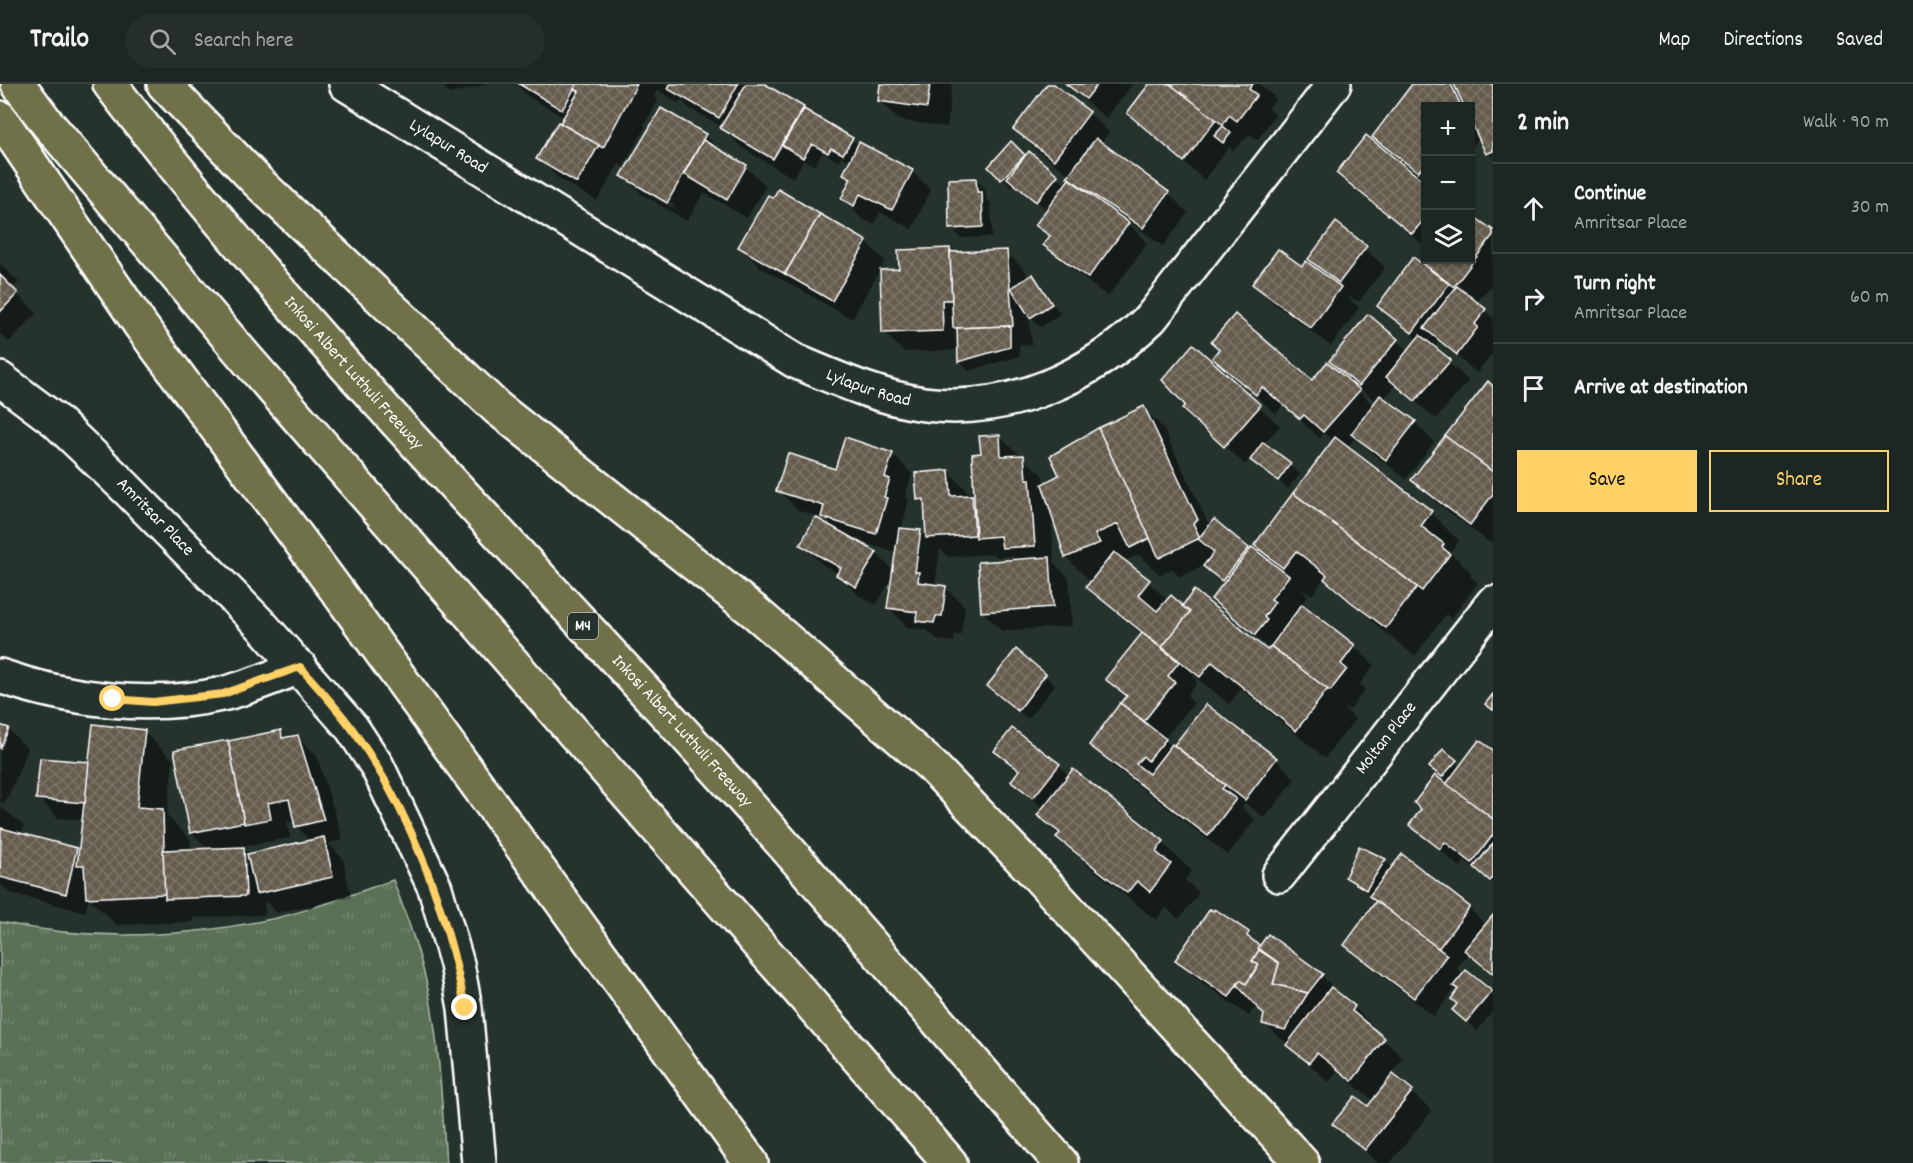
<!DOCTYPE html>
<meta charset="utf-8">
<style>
body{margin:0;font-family:Dekko,sans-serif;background:#252e2a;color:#f1f3f6}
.controls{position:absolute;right:18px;top:18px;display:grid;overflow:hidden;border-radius:0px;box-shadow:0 2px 4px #0004}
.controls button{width:54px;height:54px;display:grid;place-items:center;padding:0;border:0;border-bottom:2px solid #3a4340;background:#1c2622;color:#f1f3f6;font:30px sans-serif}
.stop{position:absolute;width:18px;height:18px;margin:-14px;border:4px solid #ffd166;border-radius:50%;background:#fff}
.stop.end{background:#ffd166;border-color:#fff;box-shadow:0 2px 6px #0008}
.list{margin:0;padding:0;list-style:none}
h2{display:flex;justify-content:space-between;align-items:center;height:78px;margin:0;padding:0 24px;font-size:26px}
h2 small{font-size:20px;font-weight:400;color:#a0a5a5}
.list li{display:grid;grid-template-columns:39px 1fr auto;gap:18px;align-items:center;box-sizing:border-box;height:90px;padding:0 24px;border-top:2px solid #3a4340}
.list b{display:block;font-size:22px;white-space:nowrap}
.list p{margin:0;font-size:20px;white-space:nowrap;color:#a0a5a5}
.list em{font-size:20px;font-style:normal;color:#a0a5a5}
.actions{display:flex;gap:12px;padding:18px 24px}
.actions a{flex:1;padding:14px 0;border:2px solid #ffd166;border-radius:0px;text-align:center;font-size:21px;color:#ffd166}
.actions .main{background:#ffd166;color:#111}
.icon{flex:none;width:33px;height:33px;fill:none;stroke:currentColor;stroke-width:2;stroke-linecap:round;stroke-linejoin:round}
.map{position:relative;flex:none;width:1493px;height:1079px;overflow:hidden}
header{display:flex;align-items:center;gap:36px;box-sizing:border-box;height:84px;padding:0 30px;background:#1c2622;border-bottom:2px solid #3a4340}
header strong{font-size:28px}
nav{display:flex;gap:33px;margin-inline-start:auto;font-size:21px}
.search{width:420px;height:54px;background:#252e2a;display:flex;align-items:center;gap:15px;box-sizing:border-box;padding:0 21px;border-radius:33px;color:#a0a5a5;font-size:22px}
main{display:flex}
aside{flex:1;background:#1c2622}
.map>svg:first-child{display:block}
.grass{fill:url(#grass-tufts);stroke:#acb8aa;stroke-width:1.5}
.shadow{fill:#0007;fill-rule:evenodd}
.building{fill:url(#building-cross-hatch);stroke:#fff;stroke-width:1.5}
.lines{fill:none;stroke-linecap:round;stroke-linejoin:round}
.street-casing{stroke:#fff;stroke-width:38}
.highway-casing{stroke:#fff;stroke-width:38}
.street{stroke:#26332d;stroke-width:33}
.highway{stroke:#70704a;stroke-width:33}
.route{stroke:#ffd166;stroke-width:8}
.labels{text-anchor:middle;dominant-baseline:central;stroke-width:4.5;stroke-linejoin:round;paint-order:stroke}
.shield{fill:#26332d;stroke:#bec2c0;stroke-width:1.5}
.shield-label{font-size:16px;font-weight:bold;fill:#fff}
.street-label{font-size:18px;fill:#fff;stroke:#26332d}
</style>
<header>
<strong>Trailo</strong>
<div class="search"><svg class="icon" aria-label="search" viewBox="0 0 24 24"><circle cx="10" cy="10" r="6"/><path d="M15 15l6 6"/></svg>Search here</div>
<nav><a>Map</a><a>Directions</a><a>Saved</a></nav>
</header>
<main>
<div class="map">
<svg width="1493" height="1079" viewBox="0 0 1493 1079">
<defs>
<pattern id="grass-tufts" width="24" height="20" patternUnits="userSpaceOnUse" patternTransform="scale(1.5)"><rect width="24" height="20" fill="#5a7156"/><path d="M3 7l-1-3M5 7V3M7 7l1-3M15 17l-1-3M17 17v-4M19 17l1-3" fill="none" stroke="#73866f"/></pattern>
<pattern id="building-cross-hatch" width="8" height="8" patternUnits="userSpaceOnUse" patternTransform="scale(1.5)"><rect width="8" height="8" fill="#655c4e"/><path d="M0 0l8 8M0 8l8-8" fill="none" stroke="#7c7469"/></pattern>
</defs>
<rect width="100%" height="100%" fill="#26332d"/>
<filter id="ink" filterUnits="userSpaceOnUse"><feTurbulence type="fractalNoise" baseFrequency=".0167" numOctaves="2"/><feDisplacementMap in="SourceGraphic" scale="12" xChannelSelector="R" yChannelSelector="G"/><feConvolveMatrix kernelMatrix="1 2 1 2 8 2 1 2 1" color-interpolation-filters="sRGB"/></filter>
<g filter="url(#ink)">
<!-- grass -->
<path class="grass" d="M393,796C407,833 421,871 429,910C440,966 442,1023 446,1079H0V838C88,857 179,854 267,836C310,827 352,810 393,796Z"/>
<!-- shadow -->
<g class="shadow">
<polygon points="440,0 488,0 450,10"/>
<polygon points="516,0 762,0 852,55 859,62 912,87 931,106 912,145 880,128 874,140 862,135 843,115 852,97 845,90 851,78 841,72 838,78 823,68 814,82 804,76 793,94 741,63 722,43 689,24 681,16 678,19 658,6 654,13 658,17 644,41 646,43 623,83 619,80 597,117 558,94 538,75 564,33 527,12"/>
<polygon points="881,0 952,0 947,43 899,36 879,16"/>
<polygon points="1049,0 1089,29 1109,48 1101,59 1168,109 1188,129 1163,162 1124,134 1147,160 1108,213 1065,180 1045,161 1050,154 1037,141 1047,126 1016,100 1012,104 990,83 1011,60 1026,73 1030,69 1065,100 1071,92 1034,64 1015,44"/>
<polygon points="1065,0 1133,0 1106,34"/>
<polygon points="1151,0 1260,0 1276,15 1268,24 1275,31 1257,56 1250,50 1233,67 1229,63 1204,96 1129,29"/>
<polygon points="1413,0 1493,0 1493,75 1480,54 1470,64 1470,22 1426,22 1426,97 1415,88 1413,91 1426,101 1426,163 1358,108 1338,89 1393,72 1374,52"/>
<path d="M661,26L706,52L724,70L746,83L766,102L747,134L704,109L687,137L643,111L623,91ZM644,103L674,121L673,124L644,107Z"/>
<polygon points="976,96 986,105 986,114 991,120 992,153 961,154 951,144"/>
<polygon points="1336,140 1385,183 1359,218 1346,211 1359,224 1331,262 1274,220 1254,200 1302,184 1324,192 1310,175"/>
<path d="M1493,148V199L1476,219L1493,234V269L1477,289L1439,257L1434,265L1469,297L1436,335L1396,301L1384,315L1415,338L1434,358L1406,395L1372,369L1356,353L1346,364L1431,429L1459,457L1450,468L1472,489L1470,492L1478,499L1451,535L1446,530L1415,572L1382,546L1325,494L1312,511L1301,505L1308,512L1301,521L1354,562L1374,581L1360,600L1365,605L1350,626L1343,623L1355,635L1325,674L1241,605L1229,620L1192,590L1197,599L1187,612L1194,619L1164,655L1172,663L1206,622L1276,675L1295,695L1265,734L1245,719L1242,723L1255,736L1228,771L1110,680L1091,661L1127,615L1107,595L1142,551L1088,503L1091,498L1066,473L1051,426L1054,479L1069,494L1072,542L1002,547L982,527L1017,477L1012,472L997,473L993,470L948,473L940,465L935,502L945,503L965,523L961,551H955L954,558L938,556L927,546L908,544L889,524L893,492L876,521L858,511L839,490L822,480L802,461L835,445L825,435L798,426L778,406L892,370L912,390L905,412L909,416L901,446L920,448L928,456L926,423L919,415L949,388L968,408L969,412H974L973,371H983L999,352L1043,392L1044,400L1061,391L1143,324L1163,344L1210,443L1271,479L1256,461L1334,358L1324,349L1320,354L1283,321L1276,330L1214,274L1312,298L1346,296L1348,294L1331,277L1369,232L1409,267L1418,256L1379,222L1429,176H1470ZM1358,303L1377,318L1374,322L1357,305ZM982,449L983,452L944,454V451ZM857,457L897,469L894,487L876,469ZM1139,471L1160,491L1172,485L1180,493L1205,481L1225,500L1213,515L1270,565L1267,568L1168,516L1124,477Z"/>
<polygon points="866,158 885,177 852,235 760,183 740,163"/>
<polygon points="900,167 1006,168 1026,187 1027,196 1032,192 1042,202 1060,230 1041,243 1029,232 1032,261 1019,261 1020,272 969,287 960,277 959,266 904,268 884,248 901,187"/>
<polygon points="0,180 19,198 12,205 37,229 9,258 0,250"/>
<polygon points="1193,262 1280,342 1263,360 1300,390 1288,405 1251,374 1245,381 1184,325 1187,321"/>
<polygon points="1493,303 1493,456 1490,459 1433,416 1413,396"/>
<polygon points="1016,567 1055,601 1028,635 989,602"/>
<polygon points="0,642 8,645 28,665 5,720 0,718"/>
<path d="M144,648L173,676L167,732L190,755L191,767L209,766L191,748L280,648L287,654L297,653L317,672L343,756L328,759L343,775L351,813L277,829L264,816L265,831L193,834V838L116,841L89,814L85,828L10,809L0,800V722L24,742L21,751L76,765L80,768L83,736L58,734L38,714ZM295,737L296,742L311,758L250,771L241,762L290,754L287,738Z"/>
<polygon points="996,667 1059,681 1069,692 1073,687 1163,759 1192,787 1185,796 1199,809 1179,835 1166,824 1156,836 1087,781 1039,731 1044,725 1013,697 1019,689"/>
<polygon points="1456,677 1493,737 1493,799 1465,777 1460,783 1411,741 1449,699 1431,682"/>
<polygon points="1402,772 1469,824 1486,841 1493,833 1493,891 1469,869 1457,884 1464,891 1466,888 1493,911 1493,927 1477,947 1454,926 1459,921 1459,906 1456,903 1434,932 1366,880 1346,861 1378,818 1346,793 1385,777 1393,784"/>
<polygon points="1248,850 1262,864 1322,891 1331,901 1329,904 1354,923 1374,943 1372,945 1403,974 1373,1013 1375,1015 1394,992 1432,1027 1390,1079 1378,1079 1334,1040 1368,1024 1374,1017 1337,987 1329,998 1264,939 1265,930 1257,921 1249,932 1197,895 1177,876"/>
</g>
<!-- building -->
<g class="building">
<polygon points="519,0 577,0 562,26"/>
<polygon points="577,0 637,0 603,64 560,39 579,7 574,5"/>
<polygon points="670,0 738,0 719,34 668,5"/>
<polygon points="746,0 765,0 804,23 773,75 720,44"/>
<polygon points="880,0 930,0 927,24 878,17"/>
<polygon points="1047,0 1054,0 1090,28 1054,76 1013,45"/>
<polygon points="1066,0 1098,0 1086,15"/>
<polygon points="1149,0 1170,0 1216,35 1184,78 1127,29"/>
<polygon points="1170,0 1253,0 1249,5 1257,11 1237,37 1229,31 1223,41"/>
<polygon points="1412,0 1451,0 1461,22 1426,22 1426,78 1418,88 1372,53"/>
<polygon points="1454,0 1493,0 1493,67 1486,70 1470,36 1470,22 1464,22"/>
<polygon points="661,24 706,50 667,119 621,92"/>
<polygon points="804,25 853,54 843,70 831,64 828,69 812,60 803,74 782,61"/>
<polygon points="558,38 599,61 577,99 536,75"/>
<polygon points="1223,42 1231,49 1223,59 1214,52"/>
<polygon points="1366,51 1426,99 1426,133 1412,150 1336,89"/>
<polygon points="1096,54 1169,108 1143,144 1067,93"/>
<polygon points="703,56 747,81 727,116 684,90"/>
<polygon points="1011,57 1025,71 1001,96 988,83"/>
<polygon points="859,58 913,86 892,126 860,110 854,122 841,115 851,94 843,90"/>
<polygon points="1029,67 1058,91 1036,118 1007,94"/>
<polygon points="976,94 977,108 982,108 983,143 949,145 948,95"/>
<polygon points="1069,95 1129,139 1088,194 1043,161 1050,152 1035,141"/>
<polygon points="778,105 820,130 785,190 738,163 768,111 773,114"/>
<polygon points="820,130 867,157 832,217 785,190"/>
<polygon points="1470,130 1493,146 1493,151 1454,203 1424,180 1427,176 1470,176"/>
<polygon points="1336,138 1367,162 1339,199 1308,175"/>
<polygon points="950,164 952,216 942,216 943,247 882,249 880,186 899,185 898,166"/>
<polygon points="1278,165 1302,182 1306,177 1341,203 1311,244 1252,200"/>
<polygon points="1007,166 1013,242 953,244 950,168"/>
<polygon points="1413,173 1449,200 1412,249 1377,222"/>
<polygon points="1033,190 1052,220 1030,234 1011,204"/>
<polygon points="0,191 18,209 0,228"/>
<polygon points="1457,202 1486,225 1475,240 1478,243 1457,271 1424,244"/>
<polygon points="1235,230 1312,296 1327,278 1360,306 1323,348 1304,331 1300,335 1262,303 1256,311 1212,274 1219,265 1211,258"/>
<polygon points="1368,230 1398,255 1359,302 1329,277"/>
<polygon points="1010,242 1010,263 958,278 957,244"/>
<polygon points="1420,251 1451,276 1415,317 1386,293"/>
<polygon points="1193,260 1261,321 1224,363 1182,325 1185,321 1162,296"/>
<polygon points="1488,297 1493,302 1493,388 1445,352"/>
<polygon points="1380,311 1416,337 1386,376 1351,350"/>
<polygon points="1144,322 1198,436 1193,439 1200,454 1159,474 1098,344"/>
<polygon points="1098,344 1150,454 1130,464 1118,440 1095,450 1100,459 1065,474 1042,400 1059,391 1050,372"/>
<polygon points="1000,351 1001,372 1024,371 1026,395 1030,395 1035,462 1002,464 1000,452 976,454 972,370 981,369 979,352"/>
<polygon points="1445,352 1493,388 1493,410 1470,441 1411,396"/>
<polygon points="845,353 893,369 885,393 890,395 884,413 887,414 876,450 821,433 824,422 776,407 788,369 835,385"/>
<polygon points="1335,353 1432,427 1421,442 1444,460 1442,463 1450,470 1422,507 1293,409"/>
<polygon points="1263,358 1291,379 1278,397 1250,376"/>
<polygon points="949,386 951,412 972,411 975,451 926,454 924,415 917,416 915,389"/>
<polygon points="1293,409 1417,503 1386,544 1351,518 1324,495 1327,491 1296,467 1283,484 1254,461"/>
<polygon points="815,433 877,468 856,503 836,491 841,484 800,461"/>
<polygon points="1214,435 1249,464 1222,497 1203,482 1214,468 1198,455"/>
<polygon points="899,444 921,446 915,488 919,488 918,498 946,502 942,532 936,532 934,539 916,537 917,528 887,524"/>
<polygon points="1252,463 1289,492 1271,515 1275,518 1264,533 1267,536 1255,551 1211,515"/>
<polygon points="1114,468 1150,496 1138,511 1157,527 1171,511 1190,528 1162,564 1086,503"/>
<polygon points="1050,473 1053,523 981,528 978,478"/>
<polygon points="1194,506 1267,566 1271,562 1328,605 1296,647 1212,578 1200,593 1162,563 1190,528 1182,522"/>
<polygon points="1302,520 1355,561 1341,580 1347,585 1330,607 1271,562"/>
<polygon points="1142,549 1179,578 1168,592 1175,598 1144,637 1120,619 1127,612 1105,595"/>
<polygon points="1016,565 1046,590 1018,627 987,602"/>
<polygon points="1493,610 1493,626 1485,620"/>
<polygon points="1120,619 1166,655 1148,677 1143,672 1136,680 1149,690 1172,660 1225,701 1222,705 1236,715 1208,752 1089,661"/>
<polygon points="1206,620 1277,674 1245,716 1174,661"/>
<polygon points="93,640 145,646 137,723 163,725 165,810 86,814 84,781 77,781"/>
<polygon points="0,641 9,644 0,665"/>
<polygon points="1012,644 1060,680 1033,714 1011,697 1019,686 994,667"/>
<polygon points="281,646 282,654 298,651 324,736 295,743 289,715 268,719 271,735 244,740 228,657"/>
<polygon points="228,656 244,738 190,749 174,666"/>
<polygon points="1479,656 1493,666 1493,735 1446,700"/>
<polygon points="1443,665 1457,676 1442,693 1429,683"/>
<polygon points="40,674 89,678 85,719 36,715"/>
<polygon points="1073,685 1164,757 1156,768 1171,780 1150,808 1137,797 1127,809 1056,753 1060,749 1037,731"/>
<polygon points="1435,691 1493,735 1493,751 1472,779 1445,758 1440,765 1409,741 1421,725 1414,719"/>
<polygon points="1,744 77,764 66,810 0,793"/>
<polygon points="324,753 333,793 256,810 247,770"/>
<polygon points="1493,759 1493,794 1490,797 1474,783"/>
<polygon points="1359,762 1386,775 1366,806 1345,793"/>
<polygon points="244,763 246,812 165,815 163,766"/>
<polygon points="1402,770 1470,823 1438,865 1369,812"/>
<polygon points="1376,817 1447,871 1414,914 1344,861"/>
<polygon points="1210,825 1214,827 1215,825 1249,848 1247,852 1262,863 1252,877 1259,881 1246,900 1240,896 1229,913 1175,876"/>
<polygon points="1493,831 1493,890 1464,866"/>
<polygon points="1268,850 1323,890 1308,909 1273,900 1279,879 1258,864"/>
<polygon points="1259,866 1279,879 1273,900 1308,909 1285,946 1262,940 1264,931 1237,901 1240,896 1246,900 1259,881 1252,877"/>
<polygon points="1466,886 1492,907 1466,938 1452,926 1457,920 1451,915 1458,905 1453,902"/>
<polygon points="1331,903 1355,922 1352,927 1385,954 1352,997 1317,969 1309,979 1286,961"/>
<polygon points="1393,990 1413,1006 1365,1066 1332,1040 1355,1012 1368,1022"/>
</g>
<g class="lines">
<defs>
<g id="street">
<path id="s1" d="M346,0L795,277C835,294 880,314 924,320C1010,331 1090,293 1151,234L1334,0"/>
<path id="s2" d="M0,295L56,337L126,404L263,543L352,644L377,682L435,804L457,880L465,924L479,1079"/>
<path d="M0,592C68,616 151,626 222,610C248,604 275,592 300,583"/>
<path id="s3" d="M1279,791L1493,519"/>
</g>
<g id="highway">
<polyline points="18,0 47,39 245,273 950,1079"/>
<path id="s4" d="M110,0C299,247 520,467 728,698C841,824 950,952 1061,1079"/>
<polyline points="164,0 257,97 497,324 755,528 932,682 1036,790 1302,1079"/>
<polyline points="0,34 141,242 340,511 751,1079"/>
</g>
</defs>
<!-- street casing -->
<use href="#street" class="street-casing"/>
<!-- highway casing -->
<use href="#highway" class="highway-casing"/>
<!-- street -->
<use href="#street" class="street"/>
<!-- highway -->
<use href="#highway" class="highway"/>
</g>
</g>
<g class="lines" filter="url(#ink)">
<!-- route -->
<path class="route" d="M113,615L153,618L223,610L300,583C318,603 337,624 353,646C411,728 447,826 465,924"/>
</g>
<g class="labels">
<!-- shield labels -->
<rect class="shield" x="568" y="529" width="30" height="26" rx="4.5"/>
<g class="shield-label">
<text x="583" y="542">M4</text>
</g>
<!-- street labels -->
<g class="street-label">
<text stroke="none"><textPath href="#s1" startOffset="120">Lylapur Road</textPath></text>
<text stroke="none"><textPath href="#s4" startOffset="378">Inkosi Albert Luthuli Freeway</textPath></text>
<text stroke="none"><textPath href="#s1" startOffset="606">Lylapur Road</textPath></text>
<text stroke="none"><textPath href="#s2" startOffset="208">Amritsar Place</textPath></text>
<text stroke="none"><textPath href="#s4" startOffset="864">Inkosi Albert Luthuli Freeway</textPath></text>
<text stroke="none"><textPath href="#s3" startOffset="174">Moltan Place</textPath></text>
</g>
</g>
</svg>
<div class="controls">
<button>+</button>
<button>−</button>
<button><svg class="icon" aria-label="layers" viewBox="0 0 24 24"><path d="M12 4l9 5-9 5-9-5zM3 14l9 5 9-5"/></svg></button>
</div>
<div class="stop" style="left:113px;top:615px"></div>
<div class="stop end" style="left:465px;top:924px"></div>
</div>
<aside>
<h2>2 min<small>Walk · 90 m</small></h2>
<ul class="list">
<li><svg class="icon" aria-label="ahead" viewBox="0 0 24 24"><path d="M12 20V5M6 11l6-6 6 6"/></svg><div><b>Continue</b><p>Amritsar Place</p></div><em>30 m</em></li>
<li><svg class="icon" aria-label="right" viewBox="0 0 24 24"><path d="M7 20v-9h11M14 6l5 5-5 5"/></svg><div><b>Turn right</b><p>Amritsar Place</p></div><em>60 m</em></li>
<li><svg class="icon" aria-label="arrive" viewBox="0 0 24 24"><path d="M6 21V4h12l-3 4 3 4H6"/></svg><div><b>Arrive at destination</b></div></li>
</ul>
<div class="actions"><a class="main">Save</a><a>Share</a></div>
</aside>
</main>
